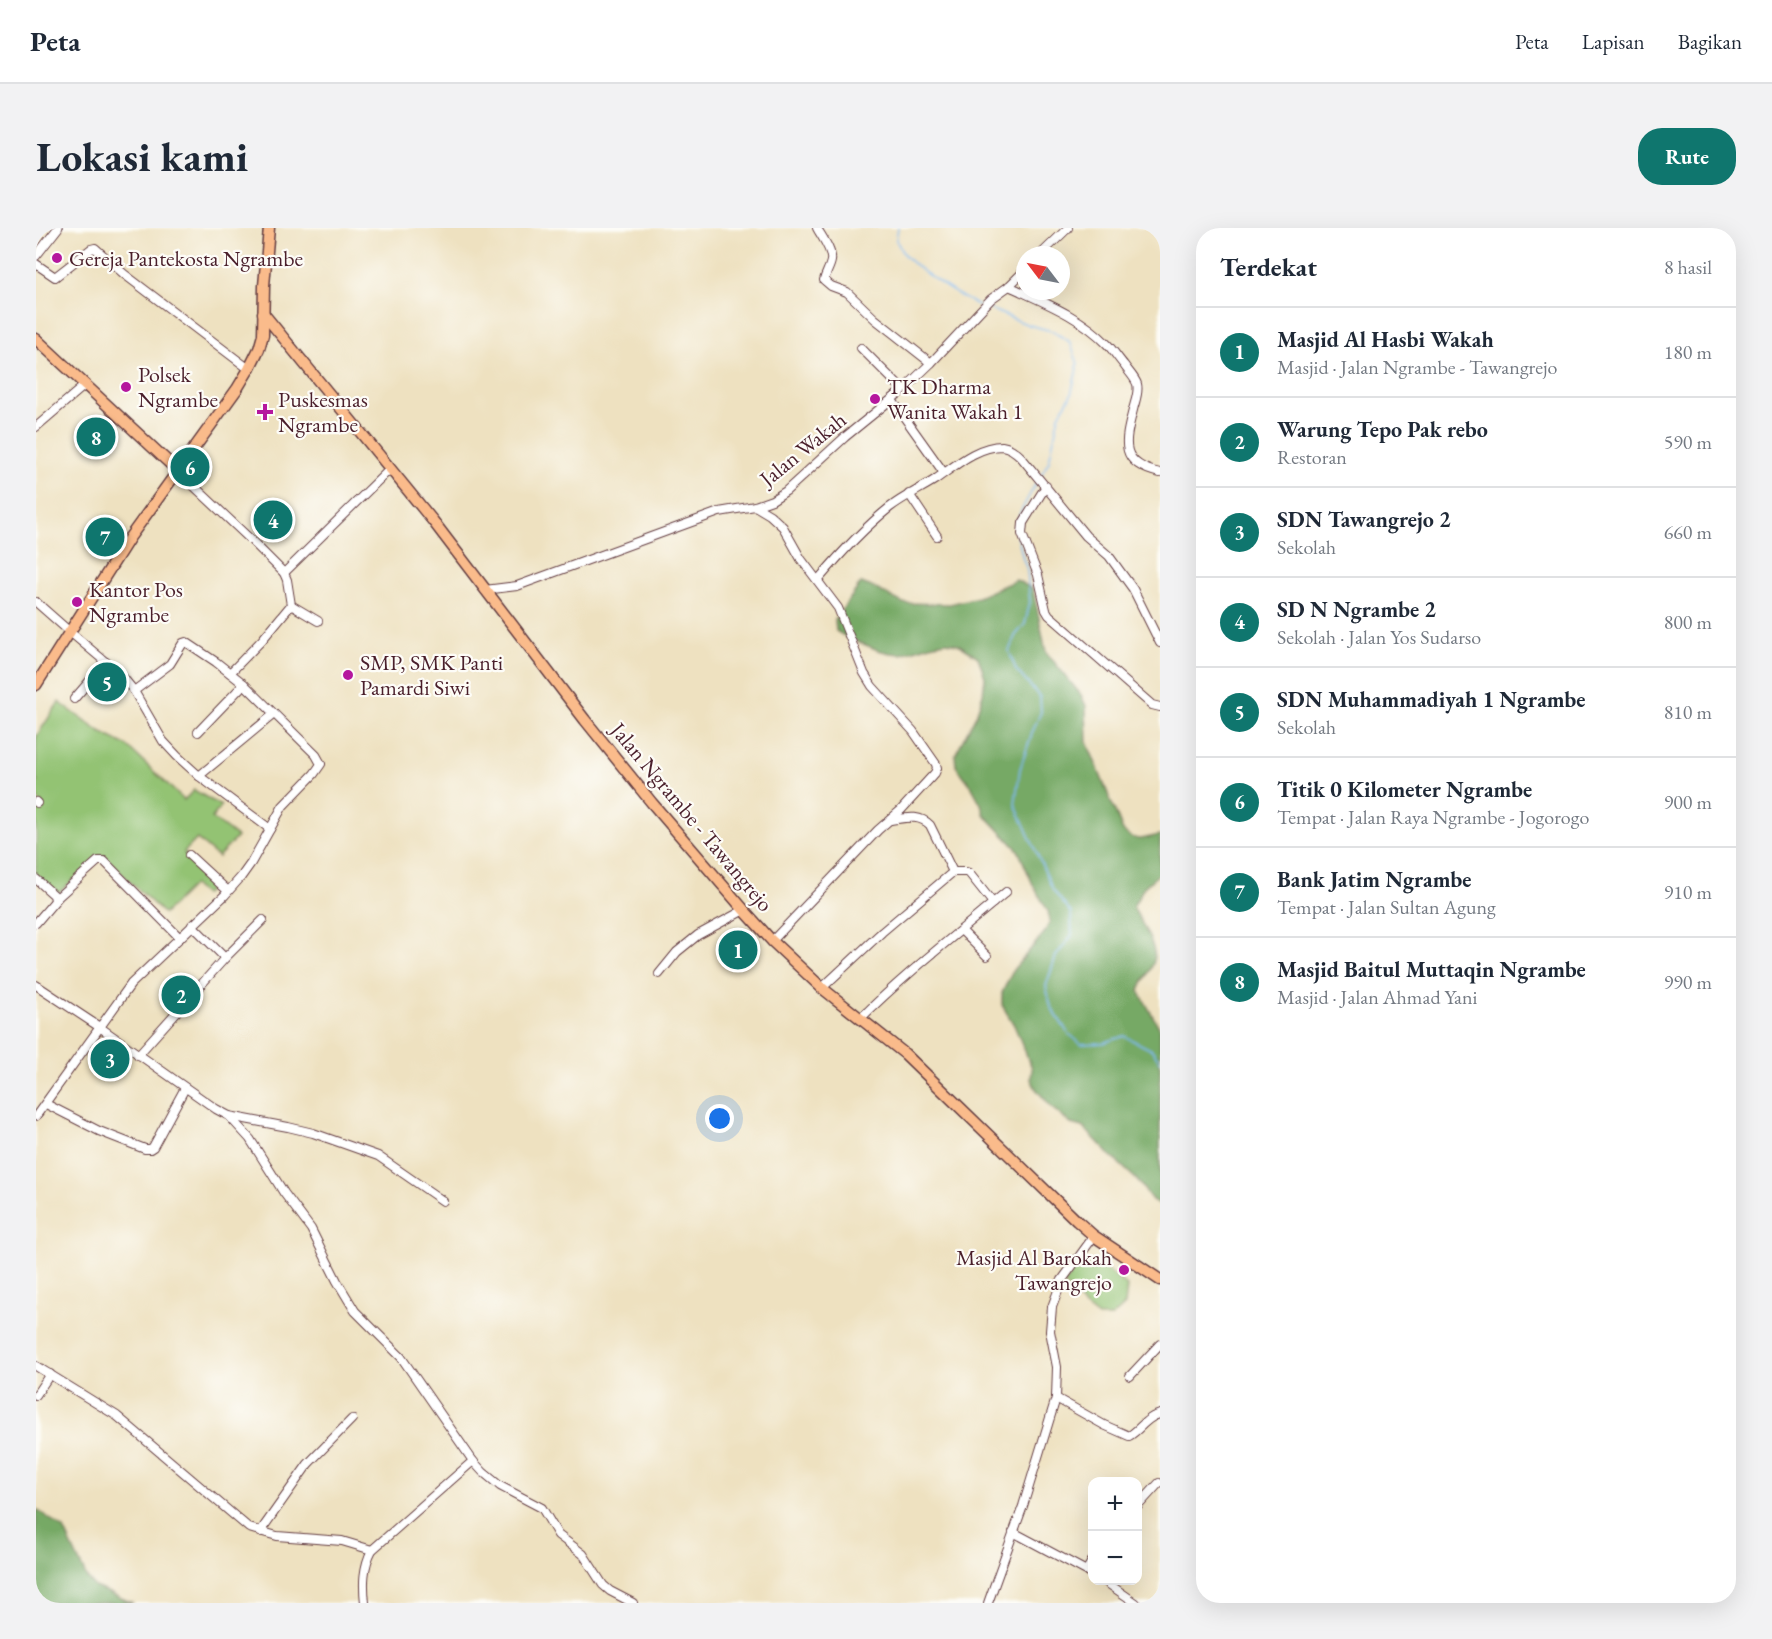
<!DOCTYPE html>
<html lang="id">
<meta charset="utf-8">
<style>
body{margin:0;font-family:"EB Garamond",serif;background:#f2f2f3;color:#1f2937}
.controls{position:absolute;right:18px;bottom:18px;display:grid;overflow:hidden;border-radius:12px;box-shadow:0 6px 24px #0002}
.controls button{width:54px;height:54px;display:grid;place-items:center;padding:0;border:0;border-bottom:2px solid #e0e1e3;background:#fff;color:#1f2937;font:30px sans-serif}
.compass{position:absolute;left:980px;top:18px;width:54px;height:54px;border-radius:50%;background:#fff;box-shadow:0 6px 24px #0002;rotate:302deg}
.you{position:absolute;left:684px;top:891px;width:21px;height:21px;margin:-15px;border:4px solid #fff;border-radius:50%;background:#1a73e8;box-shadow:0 0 0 9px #1a73e833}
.badge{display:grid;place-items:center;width:39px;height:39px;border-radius:50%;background:#0f766e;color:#fff;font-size:20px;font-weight:700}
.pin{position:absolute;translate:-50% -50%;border:3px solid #fff;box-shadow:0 2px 6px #0006}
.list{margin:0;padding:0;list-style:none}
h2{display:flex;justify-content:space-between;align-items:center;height:78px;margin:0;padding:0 24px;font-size:26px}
h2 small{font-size:20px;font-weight:400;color:#747a83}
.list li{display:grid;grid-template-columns:39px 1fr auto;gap:18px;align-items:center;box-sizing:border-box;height:90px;padding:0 24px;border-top:2px solid #e0e1e3}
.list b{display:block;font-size:22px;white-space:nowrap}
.list p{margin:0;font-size:20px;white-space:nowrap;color:#747a83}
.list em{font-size:20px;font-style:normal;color:#747a83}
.map{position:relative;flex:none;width:1124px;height:1375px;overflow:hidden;border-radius:24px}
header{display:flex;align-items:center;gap:36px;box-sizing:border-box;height:84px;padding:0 30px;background:#fff;border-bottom:2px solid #e0e1e3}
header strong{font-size:28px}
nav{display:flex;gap:33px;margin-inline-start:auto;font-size:21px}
.intro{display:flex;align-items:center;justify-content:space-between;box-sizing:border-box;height:144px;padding:0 36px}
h1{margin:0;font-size:42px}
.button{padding:15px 27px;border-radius:24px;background:#0f766e;color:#fff;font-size:21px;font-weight:700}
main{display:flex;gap:36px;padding:0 36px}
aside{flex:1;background:#fff;border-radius:24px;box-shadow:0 6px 24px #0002}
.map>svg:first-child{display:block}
.green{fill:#93c373;stroke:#6e714f;stroke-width:1.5}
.forest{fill:#76a965;stroke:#606448;stroke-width:1.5}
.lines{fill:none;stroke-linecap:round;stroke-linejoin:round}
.stream{stroke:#82bcf3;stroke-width:1.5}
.minor-casing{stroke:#633c41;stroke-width:10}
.major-casing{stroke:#633c41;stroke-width:13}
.minor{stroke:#fff;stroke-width:8}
.major{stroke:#fabb8b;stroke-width:10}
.poi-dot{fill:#b5179e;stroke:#fdfcf7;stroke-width:2}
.labels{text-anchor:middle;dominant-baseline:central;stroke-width:4.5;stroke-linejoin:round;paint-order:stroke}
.poi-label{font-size:22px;fill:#4a1f2b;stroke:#fdfcf7;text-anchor:start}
.street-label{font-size:22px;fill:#4a1f2b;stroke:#fdfcf7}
</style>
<header>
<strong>Peta</strong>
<nav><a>Peta</a><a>Lapisan</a><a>Bagikan</a></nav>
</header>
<div class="intro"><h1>Lokasi kami</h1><a class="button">Rute</a></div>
<main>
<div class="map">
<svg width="1124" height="1375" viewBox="0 0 1124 1375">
<rect width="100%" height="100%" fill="#fdfcf7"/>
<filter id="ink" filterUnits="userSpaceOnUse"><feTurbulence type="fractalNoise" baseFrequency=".0167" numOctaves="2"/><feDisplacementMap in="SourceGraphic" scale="12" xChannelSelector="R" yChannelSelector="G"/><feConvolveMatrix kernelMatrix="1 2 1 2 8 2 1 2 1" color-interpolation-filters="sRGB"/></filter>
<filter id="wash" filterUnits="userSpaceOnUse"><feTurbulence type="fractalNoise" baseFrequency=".008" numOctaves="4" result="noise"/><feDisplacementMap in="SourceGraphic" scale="24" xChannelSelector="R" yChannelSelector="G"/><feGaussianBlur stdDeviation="1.35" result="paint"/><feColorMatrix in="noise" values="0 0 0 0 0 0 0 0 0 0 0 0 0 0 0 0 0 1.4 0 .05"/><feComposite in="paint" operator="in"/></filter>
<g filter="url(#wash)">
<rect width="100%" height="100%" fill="#eee1c0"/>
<!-- green -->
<g class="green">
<polygon points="23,474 64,504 90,517 148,572 158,562 185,578 176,590 201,609 182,629 161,611 148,624 178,656 168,667 157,657 128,686 66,627 21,666 0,646 0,579 5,574 0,569 0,556 2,554 0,552 0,509"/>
<polygon points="1042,1036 1071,1042 1091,1058 1089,1077 1076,1089 1062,1089 1048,1078 1028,1056"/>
</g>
<!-- forest -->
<g class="forest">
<path d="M980,352L997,361L1010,424L1045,467L1050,478L1051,514L1087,603C1103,616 1106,610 1124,607V645L1108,659L1097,679C1103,691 1122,720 1118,733C1115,743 1107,751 1103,763L1124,801V977L1116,972L1100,951L1075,928L1054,906L1046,899L1035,896L1017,881L1000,861L995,851L996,840L978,797L966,777V765L977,742L1009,704L1014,694L1012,683L998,659L982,622L948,586L945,576L934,556L920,538L919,527L940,487L947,466L949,449L942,429L922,416L910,414L898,416L865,426L854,425L842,422L810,409L800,403L799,392L825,355L836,359L867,375L914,376L942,369Z"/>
<polygon points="0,1281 28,1301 51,1350 59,1359 97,1375 0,1375"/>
</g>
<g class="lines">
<!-- stream -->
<g class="stream">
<path d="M862,0L860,12C863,17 865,23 869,28C884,43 924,70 944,78"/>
<polyline points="951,80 993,97 1016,103 1034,114 1042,136 1035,167 1023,187 1013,233 1005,247"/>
<polyline points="1001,253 984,285 980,301 987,331 991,341 994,374 989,396 979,408 973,423 980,442 1004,469 1005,484 996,505 984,541 979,576 1017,662 1035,685 1036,707 1020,728 1010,758 1015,779 1032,805 1045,816 1067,815 1088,808 1116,822 1124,833"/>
</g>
</g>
</g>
<g filter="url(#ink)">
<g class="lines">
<defs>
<g id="minor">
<path d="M781,0C785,8 797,23 795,33C794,39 790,45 788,52L795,58L811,64L839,91L895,135"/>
<polyline points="1004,27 1032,0"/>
<polyline points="0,28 22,0"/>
<polyline points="0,36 19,49 55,21 59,20 88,46 213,141"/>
<path d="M973,58C1007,74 1044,88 1071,116C1077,122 1082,130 1088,137C1092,143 1099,150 1101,156C1103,163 1100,171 1098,178C1089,213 1081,235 1124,245"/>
<polyline points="825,120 867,162"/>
<polyline points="856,172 908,245"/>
<polyline points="0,199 49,157"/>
<polyline points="142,243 215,312 248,345 354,241"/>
<polyline points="1010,258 987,295 986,306 1002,347 1010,382 1013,387 1116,477 1124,479"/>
<polyline points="873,266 901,308"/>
<polyline points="719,278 734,287 747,299 765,331 802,380 828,445 836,458 877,503 900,536 901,540 899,545 865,582 842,602 736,713"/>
<path d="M782,352C804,326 827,301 853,280C868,268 885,261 900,251C919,238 941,218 966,218C974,219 980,224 985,229L1050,308L1073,328L1097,361L1124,415"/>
<polyline points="449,362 481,358 683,284 719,278 736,272 750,263 809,209 867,162 895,135 955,71 973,58 989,42"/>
<polyline points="0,374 34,404 85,447 98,463 127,513 141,528 163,548 234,601"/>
<polyline points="255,377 282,393"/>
<polyline points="194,445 226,412 255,377 251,352 248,345"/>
<polyline points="38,471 70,434"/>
<polyline points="162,504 208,456"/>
<polyline points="163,548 238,486"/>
<polyline points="0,574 1,575"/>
<path d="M855,592C870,590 883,586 894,597L917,644"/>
<polyline points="153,627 192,663"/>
<polyline points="0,651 18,667 19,672"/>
<polyline points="957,675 970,664"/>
<polyline points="0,695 23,668 62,633 68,633 144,710"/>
<polyline points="156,697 189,730"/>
<polyline points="925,702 951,728"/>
<polyline points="623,746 641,724 662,707 708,682"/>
<polyline points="0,757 65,800 180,881 193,888 252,899 277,905 342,928 407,973"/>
<path d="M786,760L846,704L917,644H930L933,645L957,675C912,713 866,749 824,791"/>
<polyline points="102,827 189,730 227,692"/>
<polyline points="10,876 63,903 109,921 114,921 117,919 149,860"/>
<polyline points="0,888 95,756 189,667 205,649 215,635 247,578 278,546 285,536 280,527 208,456 180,434 150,414 147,415 134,436 98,463"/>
<polyline points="193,888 214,911 248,965 275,1001 301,1053 319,1083 365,1129 437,1233 447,1244 464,1258 506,1280 522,1307 547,1326 567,1357 574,1363 597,1375"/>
<polyline points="0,1138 81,1188 213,1300 241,1308 306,1313 336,1322"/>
<polyline points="1094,1148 1124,1116"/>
<polyline points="0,1167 14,1146"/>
<path d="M1020,1170L1068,1197L1093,1208C1105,1201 1109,1190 1124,1186"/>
<polyline points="1102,1278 1123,1255"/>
<polyline points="224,1304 272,1236 316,1191"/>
<polyline points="977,1304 1056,1346"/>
<polyline points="1051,1342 1056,1333"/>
<polyline points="1067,1352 1100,1375"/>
<path d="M329,1375C327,1356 327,1339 336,1322L437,1233"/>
<polyline points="952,1375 987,1278 1020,1170 1021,1139 1014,1103 1016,1079 1026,1052 1058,1008"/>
<polyline points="1122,1375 1124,1372"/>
</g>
<g id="major">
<polyline points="227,85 397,293 549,492 616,575 708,682 736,713 786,760 869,826 1041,993 1058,1008 1124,1052"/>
<polyline points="0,111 142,243"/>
<polyline points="0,457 94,309 201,161 213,141 223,121 227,107 228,58 233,0"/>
</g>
</defs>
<!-- minor casing -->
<use href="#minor" class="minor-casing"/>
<!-- major casing -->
<use href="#major" class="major-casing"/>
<!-- minor -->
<use href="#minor" class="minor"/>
<!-- major -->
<use href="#major" class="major"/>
</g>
</g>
<!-- markers -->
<g class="poi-dot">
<circle cx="21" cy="30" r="6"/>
<circle cx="90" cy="159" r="6"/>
<circle cx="839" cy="171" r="6"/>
<path d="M226 175h6v6h6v6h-6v6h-6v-6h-6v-6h6z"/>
<circle cx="41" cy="374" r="6"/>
<circle cx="312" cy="447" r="6"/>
<circle cx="1088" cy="1042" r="6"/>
</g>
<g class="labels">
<!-- poi labels -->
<g class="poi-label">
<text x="33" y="30">Gereja Pantekosta Ngrambe</text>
<text x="102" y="146">Polsek<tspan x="102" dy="25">Ngrambe</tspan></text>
<text x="851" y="158">TK Dharma<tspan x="851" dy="25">Wanita Wakah 1</tspan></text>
<text x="242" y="171">Puskesmas<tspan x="242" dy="25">Ngrambe</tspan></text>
<text x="53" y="361">Kantor Pos<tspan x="53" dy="25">Ngrambe</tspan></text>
<text x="324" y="434">SMP, SMK Panti<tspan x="324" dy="25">Pamardi Siwi</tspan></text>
<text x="1076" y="1029" text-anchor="end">Masjid Al Barokah<tspan x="1076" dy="25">Tawangrejo</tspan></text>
</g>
<!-- street labels -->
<g class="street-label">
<text transform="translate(767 221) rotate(-39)">Jalan Wakah</text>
<text transform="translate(656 589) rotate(50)">Jalan Ngrambe - Tawangrejo</text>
</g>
</g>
</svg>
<div class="controls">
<button>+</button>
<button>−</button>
</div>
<svg class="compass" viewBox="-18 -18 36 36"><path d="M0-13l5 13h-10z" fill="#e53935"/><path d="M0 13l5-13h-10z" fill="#747a83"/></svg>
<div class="you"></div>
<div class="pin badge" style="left:702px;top:722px">1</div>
<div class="pin badge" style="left:145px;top:767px">2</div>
<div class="pin badge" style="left:74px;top:831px">3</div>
<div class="pin badge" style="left:237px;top:292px">4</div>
<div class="pin badge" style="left:71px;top:454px">5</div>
<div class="pin badge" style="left:154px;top:239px">6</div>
<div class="pin badge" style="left:69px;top:309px">7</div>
<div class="pin badge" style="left:60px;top:209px">8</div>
</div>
<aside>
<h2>Terdekat<small>8 hasil</small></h2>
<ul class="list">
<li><span class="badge">1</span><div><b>Masjid Al Hasbi Wakah</b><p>Masjid · Jalan Ngrambe - Tawangrejo</p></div><em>180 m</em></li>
<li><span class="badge">2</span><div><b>Warung Tepo Pak rebo</b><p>Restoran</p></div><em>590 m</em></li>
<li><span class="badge">3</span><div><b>SDN Tawangrejo 2</b><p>Sekolah</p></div><em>660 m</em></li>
<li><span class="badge">4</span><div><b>SD N Ngrambe 2</b><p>Sekolah · Jalan Yos Sudarso</p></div><em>800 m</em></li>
<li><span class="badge">5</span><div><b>SDN Muhammadiyah 1 Ngrambe</b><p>Sekolah</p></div><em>810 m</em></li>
<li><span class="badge">6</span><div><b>Titik 0 Kilometer Ngrambe</b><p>Tempat · Jalan Raya Ngrambe - Jogorogo</p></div><em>900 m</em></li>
<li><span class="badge">7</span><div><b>Bank Jatim Ngrambe</b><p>Tempat · Jalan Sultan Agung</p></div><em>910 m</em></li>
<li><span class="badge">8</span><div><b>Masjid Baitul Muttaqin Ngrambe</b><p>Masjid · Jalan Ahmad Yani</p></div><em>990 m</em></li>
</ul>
</aside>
</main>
